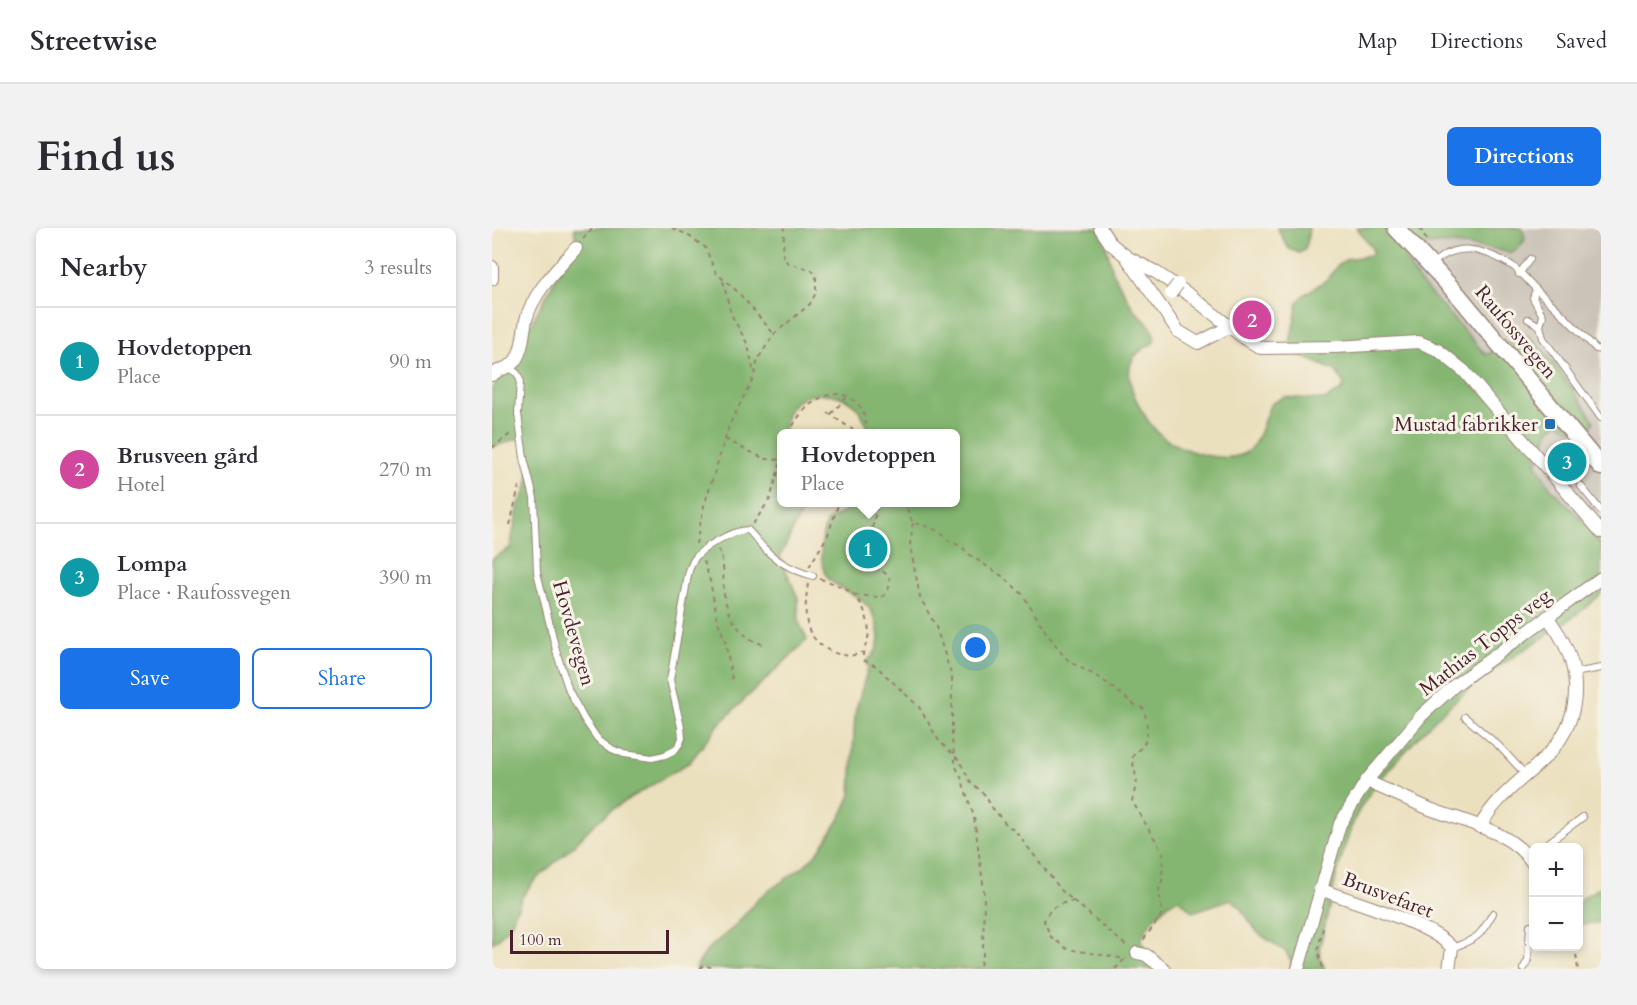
<!DOCTYPE html>
<meta charset="utf-8">
<style>
body{margin:0;font-family:Cardo,serif;background:#f2f2f3;color:#2b2b33}
.controls{position:absolute;right:18px;bottom:18px;display:grid;overflow:hidden;border-radius:9px;box-shadow:0 3px 9px #0003}
.controls button{width:54px;height:54px;display:grid;place-items:center;padding:0;border:0;border-bottom:2px solid #e1e1e2;background:#fff;color:#2b2b33;font:30px sans-serif}
.scale{position:absolute;left:18px;bottom:15px;width:159px;box-sizing:border-box;padding-left:6px;border:3px solid #4a1f2b;border-top:0;font-size:16px;line-height:21px;white-space:nowrap;color:#4a1f2b;-webkit-text-stroke:4px #f7f3e8;paint-order:stroke}
.you{position:absolute;left:484px;top:420px;width:21px;height:21px;margin:-15px;border:4px solid #fff;border-radius:50%;background:#1a73e8;box-shadow:0 0 0 9px #1a73e833}
.badge{display:grid;place-items:center;width:39px;height:39px;border-radius:50%;background:#1a73e8;color:#fff;font-size:20px;font-weight:700}
.pin{position:absolute;translate:-50% -50%;border:3px solid #fff;box-shadow:0 2px 6px #0006}
.popup{position:absolute;left:285px;top:201px;width:183px;height:78px;box-sizing:border-box;display:grid;place-content:center;border-radius:9px;background:#fff;filter:drop-shadow(0 2px 4px #0005);font-size:20px;white-space:nowrap;color:#7c7c81}
.popup b{font-size:22px;color:#2b2b33}
.popup::after{content:'';position:absolute;left:50%;top:100%;margin-left:-12px;border:12px solid transparent;border-top-color:#fff}
.list{margin:0;padding:0;list-style:none}
h2{display:flex;justify-content:space-between;align-items:center;height:78px;margin:0;padding:0 24px;font-size:26px}
h2 small{font-size:20px;font-weight:400;color:#7c7c81}
.list li{display:grid;grid-template-columns:39px 1fr auto;gap:18px;align-items:center;box-sizing:border-box;height:108px;padding:0 24px;border-top:2px solid #e1e1e2}
.list b{display:block;font-size:22px;white-space:nowrap}
.list p{margin:0;font-size:20px;white-space:nowrap;color:#7c7c81}
.list em{font-size:20px;font-style:normal;color:#7c7c81}
.actions{display:flex;gap:12px;padding:18px 24px}
.actions a{flex:1;padding:14px 0;border:2px solid #1a73e8;border-radius:9px;text-align:center;font-size:21px;color:#1a73e8}
.actions .main{background:#1a73e8;color:#fff}
.map{position:relative;flex:none;width:1109px;height:741px;overflow:hidden;border-radius:9px}
header{display:flex;align-items:center;gap:36px;box-sizing:border-box;height:84px;padding:0 30px;background:#fff;border-bottom:2px solid #e1e1e2}
header strong{font-size:28px}
nav{display:flex;gap:33px;margin-inline-start:auto;font-size:21px}
.intro{display:flex;align-items:center;justify-content:space-between;box-sizing:border-box;height:144px;padding:0 36px}
h1{margin:0;font-size:42px}
.button{padding:15px 27px;border-radius:9px;background:#1a73e8;color:#fff;font-size:21px;font-weight:700}
main{display:flex;gap:36px;padding:0 36px}
aside{flex:1;background:#fff;border-radius:9px;box-shadow:0 3px 9px #0003}
.map>svg:first-child{display:block}
.industrial{fill:#cbc3b8}
.forest{fill:#84b671;stroke:#676a4e;stroke-width:1.5}
.lines{fill:none;stroke-linecap:round;stroke-linejoin:round}
.lane-casing{stroke:#9a8074;stroke-width:8}
.street-casing{stroke:#9a8074;stroke-width:14}
.secondary-casing{stroke:#9a8074;stroke-width:19}
.path{stroke:#9a8074;stroke-width:2;stroke-dasharray:4.5 4.5;stroke-linecap:butt}
.lane{stroke:#fff;stroke-width:6}
.street{stroke:#fff;stroke-width:12}
.secondary{stroke:#fff;stroke-width:16}
.street-bridge-casing{stroke:#9a8074;stroke-width:14;stroke-linecap:butt}
.street-bridge{stroke:#fff;stroke-width:12}
.poi-dot{fill:#1f6fb2;stroke:#f7f3e8;stroke-width:2}
.labels{text-anchor:middle;dominant-baseline:central;stroke-width:6;stroke-linejoin:round;paint-order:stroke}
.street-label{font-size:20px;fill:#4a1f2b;stroke:#f7f3e8}
.poi-label{font-size:20px;fill:#4a1f2b;stroke:#f7f3e8;text-anchor:end}
</style>
<header>
<strong>Streetwise</strong>
<nav><a>Map</a><a>Directions</a><a>Saved</a></nav>
</header>
<div class="intro"><h1>Find us</h1><a class="button">Directions</a></div>
<main>
<aside>
<h2>Nearby<small>3 results</small></h2>
<ul class="list">
<li><span class="badge" style="background:#0f9aa8">1</span><div><b>Hovdetoppen</b><p>Place</p></div><em>90 m</em></li>
<li><span class="badge" style="background:#d1479c">2</span><div><b>Brusveen gård</b><p>Hotel</p></div><em>270 m</em></li>
<li><span class="badge" style="background:#0f9aa8">3</span><div><b>Lompa</b><p>Place · Raufossvegen</p></div><em>390 m</em></li>
</ul>
<div class="actions"><a class="main">Save</a><a>Share</a></div>
</aside>
<div class="map">
<svg width="1109" height="741" viewBox="0 0 1109 741">
<rect width="100%" height="100%" fill="#f7f3e8"/>
<filter id="ink" filterUnits="userSpaceOnUse"><feTurbulence type="fractalNoise" baseFrequency=".0167" numOctaves="2"/><feDisplacementMap in="SourceGraphic" scale="12" xChannelSelector="R" yChannelSelector="G"/><feConvolveMatrix kernelMatrix="1 2 1 2 8 2 1 2 1" color-interpolation-filters="sRGB"/></filter>
<filter id="wash" filterUnits="userSpaceOnUse"><feTurbulence type="fractalNoise" baseFrequency=".008" numOctaves="4" result="noise"/><feDisplacementMap in="SourceGraphic" scale="24" xChannelSelector="R" yChannelSelector="G"/><feGaussianBlur stdDeviation="1.35" result="paint"/><feColorMatrix in="noise" values="0 0 0 0 0 0 0 0 0 0 0 0 0 0 0 0 0 1.4 0 .05"/><feComposite in="paint" operator="in"/></filter>
<g filter="url(#wash)">
<rect width="100%" height="100%" fill="#ebe0be"/>
<!-- industrial -->
<polygon class="industrial" points="1030,0 1109,0 1109,319 1099,301 1059,261 1044,235 1059,200 1067,195 1089,206 1098,202 1101,198 1097,185 1048,119 1038,109 1029,109 994,127 926,52 913,31 916,27 929,20 949,16 968,15 986,20 1020,24 1032,6"/>
<!-- forest -->
<g class="forest">
<path d="M82,0H606L614,17L621,45L641,80L658,98L663,109L661,115C656,118 650,121 646,125C623,145 652,194 671,209C689,223 738,239 757,222C769,211 771,190 779,176L792,169L833,172L851,161L852,156L844,143L804,126L798,115L806,74L813,66L836,51L845,38L855,31L880,27L881,22L865,0H1030L1033,11C1030,16 1026,22 1020,24C1013,25 1004,20 997,20C972,18 930,6 913,32L926,52L994,127L1029,109L1034,107C1050,115 1084,167 1097,185L1102,193L1098,202L1089,206L1067,195L1059,200L1056,204L1052,218L1044,235L1059,261L1099,301L1109,319V366C1079,394 1043,414 1009,437C976,460 947,485 921,515C899,540 874,563 861,595C846,634 838,678 828,718L827,728L833,741H799V733L794,724L766,705L746,677L739,671L701,684L687,671C673,674 653,700 649,712L653,721L669,741H203L216,721L242,699L268,669L312,638L326,624L349,589L359,567L363,485L376,440L375,433C383,427 387,418 387,409C384,380 373,373 350,360C344,357 339,354 335,349C326,333 329,312 334,294L367,275L463,274V206L379,205C374,197 370,183 362,177C345,161 310,162 297,182C293,189 293,198 292,205L289,206V274L320,275L309,285L288,329L306,370L307,394L315,412L227,496L198,534L122,580L100,598L80,619L41,654L30,669L19,695L7,710L0,715V331L18,320L27,276L34,263L37,248L36,233L31,209L0,219V161L28,116L84,13Z"/>
<path d="M785,0H817C815,10 817,21 807,25L797,21Z"/>
<polygon points="1109,659 1109,694 1087,697 1087,672"/>
</g>
</g>
<g filter="url(#ink)">
<g class="lines">
<defs>
<g id="lane">
<path d="M940,37C963,12 992,21 1019,37C1030,44 1039,57 1049,66C1068,83 1086,102 1104,121L1109,122"/>
<polyline points="1027,46 1038,31"/>
<polyline points="1044,61 1041,70 1051,88 1048,98 1051,110 1109,190"/>
<polyline points="1036,91 1048,98"/>
<path d="M15,139L25,145L28,152L26,186L32,230L42,270L45,344L65,426L77,463L92,491L105,510L120,521L132,526L160,530L173,527L183,522L188,515L190,510L189,499L178,452L196,347C197,342 199,337 201,333C208,320 241,302 256,302C262,308 266,314 272,320C285,334 303,343 321,348"/>
<polyline points="1088,257 1109,283"/>
<polyline points="1082,445 1109,440"/>
<polyline points="973,489 1007,518 1034,547"/>
<polyline points="1049,620 1091,589"/>
<path d="M960,720C986,710 988,709 1001,685"/>
<polyline points="1031,741 1036,732 1038,697"/>
</g>
<g id="street">
<polyline points="608,0 618,15 635,29 662,43 699,68 752,110 769,120 844,119 927,114 946,122 972,143 1109,304"/>
<polyline points="635,30 686,103 706,115 737,99"/>
<polyline points="0,39 0,51"/>
<path d="M0,147C8,140 15,141 20,136C31,127 31,105 34,92C41,64 65,42 84,20"/>
<path d="M875,552L883,557C901,565 920,573 938,581C975,595 1019,602 1042,637"/>
<path d="M988,599C1016,544 1086,531 1083,457C1082,431 1071,409 1055,389"/>
<path d="M828,661C860,674 941,696 960,720L957,741"/>
<polyline points="645,725 654,727 672,741"/>
<polyline points="806,741 848,596 875,552 930,487 963,457 1109,350"/>
</g>
<polyline id="secondary" points="904,0 967,68 1109,239"/>
</defs>
<!-- lane casing -->
<use href="#lane" class="lane-casing"/>
<!-- street casing -->
<use href="#street" class="street-casing"/>
<!-- secondary casing -->
<use href="#secondary" class="secondary-casing"/>
<!-- path -->
<g class="path">
<polyline points="180,0 194,6 213,19 224,45 246,64 282,106"/>
<polyline points="928,0 935,13"/>
<polyline points="91,11 101,0"/>
<polyline points="231,53 239,86 256,117 261,141"/>
<polyline points="336,185 367,206"/>
<polyline points="339,186 356,168"/>
<path d="M297,206C307,180 340,151 365,175C373,184 375,194 373,206"/>
<polyline points="233,211 273,231 289,232"/>
<polyline points="0,220 21,204"/>
<path d="M409,274L415,281L421,295L438,299L451,306L456,312L470,319L478,327L513,350L531,367L554,404L571,427L578,434L608,450L643,477L652,481C655,497 660,515 643,524L640,531L645,553L640,573L671,625L670,654L667,662L670,685L666,692L649,715"/>
<polyline points="421,295 418,317 428,369 444,399 460,449 460,512 464,539 469,549 482,589 492,663 491,727 487,741"/>
<polyline points="261,296 278,271 289,234"/>
<polyline points="18,297 28,254"/>
<polyline points="204,316 212,278 237,198 262,148 266,131 282,106 318,76 324,65 324,48 320,42 296,35 291,30 292,0"/>
<path d="M226,321C235,337 229,354 233,371C237,391 251,411 270,416"/>
<polyline points="212,333 218,353 226,394 233,412 240,451"/>
<polyline points="317,339 336,307 347,274"/>
<path d="M328,351C339,354 353,359 362,367C372,376 379,397 376,410C374,419 370,423 371,432L384,438L427,479L447,513L467,532L478,553L494,568L498,577L513,595L524,604L570,663L637,720"/>
<path d="M316,356C314,369 312,386 316,399C322,419 352,435 370,424"/>
<polyline points="363,367 384,369 392,368 398,357 397,348 380,336 379,333 380,302 386,274"/>
<path d="M582,673C566,676 559,677 552,693L559,709L575,721L634,731"/>
<polyline points="831,700 826,722 831,741"/>
<polyline points="1083,718 1086,741"/>
<polyline points="208,741 211,737 225,741"/>
<polyline points="623,741 632,732"/>
</g>
<!-- lane -->
<use href="#lane" class="lane"/>
<!-- street -->
<use href="#street" class="street"/>
<!-- secondary -->
<use href="#secondary" class="secondary"/>
<defs>
<polyline id="street-bridge" points="679,65 686,56"/>
</defs>
<!-- street-bridge casing -->
<use href="#street-bridge" class="street-bridge-casing"/>
<!-- street-bridge -->
<use href="#street-bridge" class="street-bridge"/>
</g>
</g>
<!-- markers -->
<rect class="poi-dot" x="1052" y="190" width="12" height="12" rx="3"/>
<g class="labels">
<!-- street labels -->
<g class="street-label">
<text transform="translate(1024 104) rotate(50)">Raufossvegen</text>
<text transform="translate(82 405) rotate(74)">Hovdevegen</text>
<text transform="translate(993 414) rotate(-38)">Mathias Topps veg</text>
<text transform="translate(896 667) rotate(21)">Brusvefaret</text>
</g>
<!-- poi labels -->
<g class="poi-label">
<text x="1046" y="196">Mustad fabrikker</text>
</g>
</g>
</svg>
<div class="controls">
<button>+</button>
<button>−</button>
</div>
<div class="scale">100 m</div>
<div class="you"></div>
<div class="pin badge" style="left:376px;top:321px;background:#0f9aa8">1</div>
<div class="popup"><b>Hovdetoppen</b>Place</div>
<div class="pin badge" style="left:760px;top:92px;background:#d1479c">2</div>
<div class="pin badge" style="left:1075px;top:234px;background:#0f9aa8">3</div>
</div>
</main>
